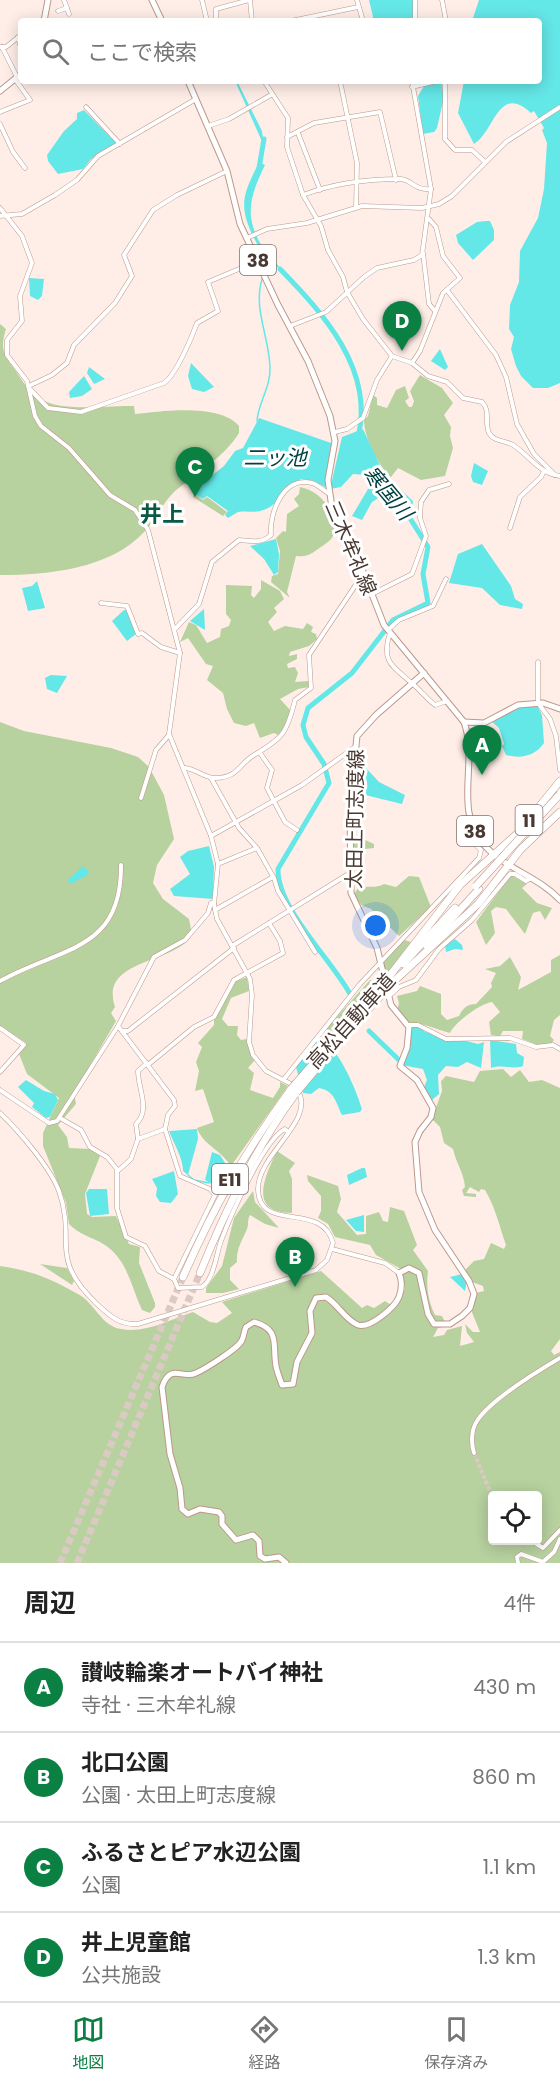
<!DOCTYPE html>
<html lang="ja">
<meta charset="utf-8">
<style>
body{margin:0;font-family:Poppins,"Noto Sans JP",sans-serif;background:#f2f2f2;color:#222}
.controls{position:absolute;right:18px;bottom:18px;display:grid;overflow:hidden;border-radius:6px;box-shadow:0 3px 15px #0003}
.controls button{width:54px;height:54px;display:grid;place-items:center;padding:0;border:0;border-bottom:2px solid #e0e0e0;background:#fff;color:#222;font:30px sans-serif}
.you{position:absolute;left:376px;top:926px;width:21px;height:21px;margin:-15px;border:4px solid #fff;border-radius:50%;background:#1a73e8;box-shadow:0 0 0 9px #1a73e833}
.badge{display:grid;place-items:center;width:39px;height:39px;border-radius:50%;background:#0b8043;color:#fff;font-size:20px;font-weight:700}
.pin{position:absolute;translate:-50% -50px;filter:drop-shadow(0 2px 3px #0008)}
.pin::after{content:'';position:absolute;top:32px;width:21px;height:18px;background:inherit;clip-path:polygon(0 0,100% 0,50% 100%)}
.list{margin:0;padding:0;list-style:none}
h2{display:flex;justify-content:space-between;align-items:center;height:78px;margin:0;padding:0 24px;font-size:26px}
h2 small{font-size:20px;font-weight:400;color:#767676}
.list li{display:grid;grid-template-columns:39px 1fr auto;gap:18px;align-items:center;box-sizing:border-box;height:90px;padding:0 24px;border-top:2px solid #e0e0e0}
.list b{display:block;font-size:22px;white-space:nowrap}
.list p{margin:0;font-size:20px;white-space:nowrap;color:#767676}
.list em{font-size:20px;font-style:normal;color:#767676}
.icon{flex:none;width:33px;height:33px;fill:none;stroke:currentColor;stroke-width:2;stroke-linecap:round;stroke-linejoin:round}
.map{position:relative;flex:none;width:560px;height:1563px;overflow:hidden}
.search{position:absolute;background:#fff;box-shadow:0 3px 15px #0003;left:18px;right:18px;top:18px;height:66px;display:flex;align-items:center;gap:15px;box-sizing:border-box;padding:0 21px;border-radius:6px;color:#767676;font-size:22px}
.sheet{height:438px;background:#fff}
nav{display:flex;justify-content:space-around;align-items:center;box-sizing:border-box;height:84px;border-top:2px solid #e0e0e0;background:#fff;font-size:16px;color:#767676}
nav a{display:grid;justify-items:center;gap:3px}
nav .on{color:#0b8043}
.map>svg:first-child{display:block}
.green{fill:#b7d19f;fill-rule:evenodd}
.water{fill:#64e7e7}
.lines{fill:none;stroke-linecap:round;stroke-linejoin:round}
.stream{stroke:#64e7e7;stroke-width:1.5}
.river{stroke:#64e7e7;stroke-width:5}
.minor-tunnel{stroke:#dbcac4;stroke-width:4;stroke-dasharray:4 2;stroke-linecap:butt}
.highway-tunnel{stroke:#dbcac4;stroke-width:7;stroke-dasharray:7 3.5;stroke-linecap:butt}
.minor-casing{stroke:#bd988a;stroke-width:5}
.major-casing{stroke:#bd988a;stroke-width:7}
.highway-casing{stroke:#bd988a;stroke-width:8}
.minor{stroke:#fff;stroke-width:4}
.major{stroke:#fff;stroke-width:5}
.highway{stroke:#fff;stroke-width:7}
.highway-bridge-casing{stroke:#bd988a;stroke-width:8;stroke-linecap:butt}
.highway-bridge{stroke:#fff;stroke-width:7}
.labels{text-anchor:middle;dominant-baseline:central;stroke-width:6;stroke-linejoin:round;paint-order:stroke}
.shield{fill:#fff;stroke:#807470;stroke-width:1.5}
.shield-label{font-size:18px;font-weight:bold;fill:#493933}
.street-label{font-size:20px;fill:#493933;stroke:#fff}
.water-label{font-size:21px;font-style:italic;fill:#014141;stroke:#fff}
.quarter-label{font-size:22px;font-weight:bold;fill:#095943;stroke:#fff}
</style>
<div class="map">
<svg width="560" height="1563" viewBox="0 0 560 1563">
<rect width="100%" height="100%" fill="#ffeee8"/>
<!-- green -->
<g class="green">
<path d="M0,324L6,329C0,347 3,355 15,370C22,380 28,391 39,398C60,413 108,405 134,406L135,414C162,411 220,403 239,426V433C224,457 197,473 175,491C162,503 157,519 145,531C111,569 48,575 0,575Z"/>
<path d="M420,375L442,388L453,403L444,415L451,427L450,436L453,448L445,476L421,480L398,468L391,477C378,466 364,437 364,420L368,416L373,395L377,398V405L387,408L396,390L405,386L409,398L405,401L409,407H412L414,401L410,391Z"/>
<polygon points="197,478 199,479 196,495 203,500 207,497 227,512 223,516 193,497"/>
<path d="M300,487C322,491 339,515 333,536C331,541 322,546 318,549C310,555 306,557 296,556L287,592L290,598L271,582L272,576L278,574L280,551L276,538L283,531L286,532L287,514L299,506L294,499L299,494Z"/>
<polygon points="261,580 280,591 284,599 274,608 277,612 268,622 274,631 285,626 303,629 307,623 313,627 311,632 316,634 317,639 309,646 290,652 289,656 297,654 297,659 287,664 288,668 295,667 298,673 295,682 308,681 311,684 309,687 298,689 280,699 292,712 280,736 274,733 260,738 254,723 246,726 234,723 227,709 223,693 207,680 213,666 206,664 188,638 180,642 189,622 196,625 207,643 220,637 221,629 229,626 231,620 226,614 226,585 252,586 251,595 254,598 261,589"/>
<path d="M0,722L24,731L111,748L138,757L149,767L164,795L174,839L157,865L153,883L163,899L189,919L192,935C174,965 99,958 115,1007L111,1013L116,1021L74,1093L76,1104L58,1125L67,1137L69,1148L90,1149L100,1156L85,1194L87,1214L92,1217L116,1216L129,1244L140,1247L139,1263L155,1303V1307L150,1313L142,1310C132,1289 128,1263 109,1248C96,1237 83,1238 69,1224L66,1203L43,1146V1133L59,1098L27,1074L19,1054L26,1043L0,1026Z"/>
<polygon points="352,834 374,844 374,848 356,850 352,854"/>
<polygon points="511,875 527,884 522,888 537,903 552,908 545,920 540,911 533,913 525,934 506,909 496,907 491,911 495,933 486,945 476,922"/>
<path d="M409,876L419,877L431,907L399,936L371,909L361,905L354,894L358,888C368,885 375,889 384,884L396,887Z"/>
<polygon points="404,940 411,942 386,975 383,961"/>
<path d="M560,955V1015L554,1020L550,1036L554,1040L551,1044L540,1046L522,1039L523,1031H503L500,1036L491,1035L489,1022L500,1012L492,1002C481,1003 454,1023 450,1033C435,1029 423,1022 407,1023L397,1011L399,1003L397,996L417,991L420,986L441,994V1014L447,1020L459,1016C463,1008 467,1004 476,1004L492,987L491,983L496,973L485,969L500,966L510,957L521,977L518,990L551,972V960Z"/>
<path d="M247,977L249,991L231,998L222,1019L228,1026H238L237,1035L241,1040L247,1039L254,1061L248,1068L254,1073L250,1090L273,1098L280,1087V1082L288,1086L231,1166C220,1149 203,1145 197,1128L214,1122L203,1089L195,1091L199,1071L196,1062L202,1047L198,1043L214,1025V1020L232,983Z"/>
<polygon points="370,980 376,980 378,984 329,1037 325,1030"/>
<path d="M503,1069L511,1077L520,1070L529,1082L542,1080L560,1088V1339L551,1351L554,1355L560,1352V1563H0V1266C33,1271 49,1278 78,1294C94,1302 101,1326 121,1329C144,1334 172,1319 193,1312L210,1322L217,1323L232,1313L222,1302L321,1271L362,1308L367,1305L374,1308L385,1301L394,1307L405,1289L401,1269L376,1255L370,1245L335,1237L328,1224L318,1218L321,1211V1196L308,1181L307,1175L338,1186L341,1199L337,1212L357,1235L366,1234V1216L379,1212L383,1221L388,1222L390,1207L404,1211L417,1245L413,1250L428,1271C426,1287 428,1301 435,1315L442,1316L447,1326L438,1328L433,1337L444,1335L447,1330L462,1326L460,1346L474,1342L467,1333L465,1324L473,1332H480L471,1310L476,1293L484,1291L483,1286L472,1282L464,1271L474,1261L484,1259L491,1243L504,1249L506,1245C499,1225 496,1209 485,1190L481,1189L479,1192L470,1187L466,1193L476,1194V1197L464,1196L462,1190L465,1187C464,1173 456,1163 453,1149L444,1143L440,1127L432,1119L442,1091L441,1081L446,1076L474,1082L480,1071ZM492,1496H538V1540H492Z"/>
<path d="M277,1151L295,1163L289,1171L292,1179V1213C247,1213 265,1176 277,1151Z"/>
<path d="M253,1191L255,1202L279,1228L265,1224L250,1215C247,1220 249,1224 247,1229C242,1241 236,1249 237,1262L230,1268V1280L239,1289L223,1293H206V1288L222,1266L234,1218Z"/>
<polygon points="40,1264 67,1268 74,1281 72,1285"/>
</g>
<!-- water -->
<g class="water">
<polygon points="369,0 415,0 413,21 374,21"/>
<path d="M479,0H560V383L548,388H533L521,376L516,366L511,349L514,337L509,329L510,305L519,282L520,251L538,218L544,189L547,143L542,130L544,128L534,111L531,113C498,83 495,131 474,144L458,113L464,81H539V21H472Z"/>
<polygon points="235,81 237,81 262,131 264,146"/>
<polygon points="441,82 444,97 437,128 434,132 423,134 418,96 424,86"/>
<polygon points="84,110 116,143 91,159 83,169 58,174 48,161 47,155 64,131 77,119 77,113"/>
<path d="M259,162L265,165C249,198 243,218 265,251C271,259 279,265 284,273L266,257L265,266C264,255 258,246 253,236C237,203 245,192 259,162Z"/>
<polygon points="486,221 490,221 494,230 494,240 473,260 458,243 456,235 477,222"/>
<polygon points="29,278 44,279 42,296 38,300 30,296"/>
<polygon points="440,349 448,367 445,370 431,361"/>
<polygon points="191,363 214,387 204,392 192,389 188,376"/>
<polygon points="89,367 105,379 94,384 87,373"/>
<polygon points="84,376 92,389 82,396 70,398 69,392"/>
<path d="M259,418L334,444L327,488L314,481L302,479C287,484 281,500 270,507C256,515 250,510 238,512L228,518L225,515L228,511L207,496L203,499L196,495L200,479L210,477L224,466L235,451L243,448Z"/>
<polygon points="363,429 384,474 413,501 412,509 398,508 380,497 372,502 362,520 352,516 368,489 366,475 353,474 341,487 330,489 342,437"/>
<polygon points="474,463 488,471 482,485 473,482 471,476"/>
<polygon points="276,539 279,554 278,572 274,575 264,559 250,546"/>
<polygon points="482,544 511,586 515,599 523,604 522,609 500,605 482,588 449,583 458,554"/>
<polygon points="37,581 45,608 28,611 22,588 32,586"/>
<polygon points="204,609 205,630 190,621"/>
<polygon points="124,610 129,610 136,634 127,641 112,621"/>
<polygon points="51,675 67,676 57,693 47,689 45,678"/>
<path d="M537,705L542,715L544,743C535,756 521,759 506,755L502,746L504,744L499,728L492,722L518,706Z"/>
<polygon points="366,768 379,782 405,795 402,804 353,792 354,786"/>
<polygon points="209,846 214,867 213,899 174,896 170,889 190,874 180,857 188,851"/>
<polygon points="83,866 89,872 86,876 70,884 68,880"/>
<polygon points="455,939 462,945 463,950 455,949 446,952 445,945"/>
<polygon points="411,1025 420,1026 425,1032 435,1034 445,1041 450,1037 478,1044 484,1042 481,1068 467,1062 458,1067 446,1066 438,1075 439,1094 432,1100 424,1087 427,1080 423,1069 402,1065 409,1050"/>
<path d="M320,1036C340,1052 354,1084 362,1109L360,1112L342,1115C336,1103 335,1091 319,1088L311,1094L303,1093L296,1067Z"/>
<path d="M490,1040L516,1044L517,1053L524,1057L523,1066C512,1070 503,1064 491,1068Z"/>
<polygon points="26,1080 44,1091 55,1094 58,1100 50,1117 46,1118 32,1107 34,1103 18,1087"/>
<path d="M197,1129L198,1139L188,1175L183,1171C183,1158 174,1144 169,1131Z"/>
<polygon points="212,1152 220,1155 230,1171 220,1189 205,1180"/>
<polygon points="362,1168 365,1168 367,1177 349,1185 347,1175"/>
<polygon points="174,1171 178,1194 171,1203 160,1202 156,1196 157,1188 152,1179"/>
<polygon points="89,1189 107,1189 109,1214 90,1216 86,1193"/>
<polygon points="364,1215 364,1232 356,1231 346,1220"/>
<polygon points="462,1274 467,1280 465,1291 450,1277"/>
</g>
<g class="lines">
<!-- stream -->
<g class="stream">
<path d="M257,421C258,403 271,387 270,367C269,336 253,309 262,279"/>
<polyline points="188,1175 194,1180 209,1183"/>
</g>
<!-- river -->
<g class="river">
<polyline points="259,168 264,139"/>
<path d="M280,269C323,313 375,370 358,437"/>
<path d="M350,994C331,959 277,908 278,869L329,783L324,764L306,737L303,725L308,708L352,673L393,620L428,603L423,574L428,547L401,504"/>
<polyline points="369,1031 400,1061 405,1063"/>
</g>
<!-- minor-tunnel -->
<polyline class="minor-tunnel" points="474,1453 492,1496"/>
<!-- highway-tunnel -->
<g class="highway-tunnel">
<polyline points="60,1563 183,1277"/>
<polyline points="77,1563 200,1273"/>
</g>
<defs>
<g id="minor">
<polyline points="64,0 69,14"/>
<polyline points="202,0 207,21"/>
<polyline points="250,0 252,21"/>
<polyline points="357,0 363,21"/>
<polyline points="442,0 446,21"/>
<polyline points="58,11 67,8"/>
<polyline points="216,21 216,9 249,0"/>
<polyline points="291,21 358,7"/>
<polyline points="415,21 415,0"/>
<polyline points="18,37 21,48"/>
<polyline points="0,47 6,47 21,35"/>
<polyline points="2,47 17,77"/>
<path d="M264,81L288,118L287,147L303,195L321,226L328,250L343,277L347,292L363,319L392,356L412,363L428,376L447,382L463,398L482,402C491,411 484,422 489,433C494,442 505,440 513,445C530,456 538,473 560,476"/>
<polyline points="340,81 357,163 356,208"/>
<polyline points="445,81 445,139 455,150 472,150 485,162"/>
<polyline points="412,87 437,81"/>
<polyline points="86,107 120,144"/>
<polyline points="0,112 30,100 15,79"/>
<polyline points="0,124 13,152 25,168"/>
<polyline points="208,126 229,119 271,95"/>
<polyline points="298,133 320,190"/>
<polyline points="287,137 314,123 380,112 396,180"/>
<path d="M303,195C334,183 368,179 401,179C412,180 415,191 431,189"/>
<polyline points="0,208 22,236 32,263 20,296 22,321 7,340 7,355 27,381 35,416 41,426 69,448 110,495 135,510 148,530 180,653 169,734 211,836 218,864 214,904 217,919 250,979 252,995 249,1042 253,1055 266,1071 293,1085"/>
<polyline points="0,216 22,214 55,195 77,180 98,156 196,99"/>
<polyline points="247,238 267,229 307,223 362,206 422,208 439,204 452,196 506,142 560,107"/>
<polyline points="423,253 429,304 435,311"/>
<polyline points="447,290 496,355 506,377 517,424 534,454 555,475"/>
<polyline points="290,326 326,312 364,277 377,268 414,260 422,255 431,189 412,81"/>
<polyline points="412,363 420,351 443,293 460,278 443,256 436,227 429,219"/>
<polyline points="29,386 52,375 67,363 74,345 115,303 132,276 124,255 153,210 177,195 227,171"/>
<path d="M30,389L48,408L81,412L164,383C176,375 192,337 197,323L218,311L208,282L258,261"/>
<polyline points="335,432 347,429 363,418 377,380 392,356"/>
<polyline points="510,528 520,497 541,477 544,471"/>
<polyline points="372,594 412,574 426,536 420,518 421,502 429,490 449,484"/>
<polyline points="101,603 127,606 138,634 142,633 161,647 180,653"/>
<path d="M175,629L199,604L212,562L239,540C251,541 261,544 271,535C269,514 283,475 312,483C317,484 323,490 328,493"/>
<polyline points="388,630 399,620 433,606 446,579"/>
<path d="M390,633C380,663 394,667 414,685C421,691 427,699 435,705L447,701"/>
<polyline points="538,662 538,703 550,719 556,736 560,770"/>
<polyline points="260,753 272,770 267,788 285,822 297,830"/>
<path d="M185,768C196,769 205,778 215,778C238,778 239,764 254,755C283,738 287,733 295,700L311,688L309,655L363,574"/>
<polyline points="211,778 239,828 257,848 274,878 278,891 315,952"/>
<polyline points="141,798 156,750 169,735"/>
<polyline points="211,836 302,785 355,747"/>
<polyline points="218,864 257,848"/>
<polyline points="215,910 273,877"/>
<polyline points="232,946 350,873"/>
<path d="M0,981C60,947 122,952 121,865"/>
<polyline points="389,996 399,987 416,980 439,949 472,920 510,874 515,874 526,881 531,878"/>
<polyline points="408,1025 418,1025 446,1039 510,1038 536,1047 553,1045 560,1049"/>
<path d="M118,1026L174,1100L175,1106L168,1115L165,1129L180,1176L210,1189L215,1195L174,1279L178,1288L202,1287C214,1279 216,1255 221,1241C230,1217 264,1139 285,1129L288,1132"/>
<polyline points="0,1028 24,1045 0,1072"/>
<polyline points="122,1031 128,1031 234,948"/>
<polyline points="149,1064 194,1027 214,1017 234,980 283,953 280,941 269,923"/>
<polyline points="284,1079 360,984 479,858 481,850 466,836 474,829"/>
<polyline points="0,1090 49,1123 57,1121 118,1026 154,957 185,940 208,913 211,903 214,904"/>
<path d="M0,1113C18,1130 50,1167 59,1191C77,1242 47,1257 98,1305C111,1317 120,1325 138,1324L316,1270L327,1260L333,1243C322,1200 259,1234 258,1189C258,1154 316,1121 298,1091"/>
<polyline points="60,1118 81,1130 90,1147 107,1157 117,1169 117,1208 126,1237 145,1246 159,1271 174,1279"/>
<path d="M138,1139L136,1124C151,1110 138,1089 138,1071L147,1063"/>
<polyline points="119,1170 131,1159 138,1139 165,1129"/>
<polyline points="332,1249 385,1263 399,1273"/>
<path d="M474,1453C471,1443 471,1430 477,1421C490,1400 538,1371 560,1358"/>
<polyline points="530,1540 543,1548 560,1530"/>
<polyline points="518,1563 517,1557 521,1554 543,1562 554,1552 560,1539"/>
</g>
<g id="major">
<polyline points="152,0 162,21"/>
<polyline points="44,21 48,0"/>
<path d="M188,81L227,171L240,224L278,305L308,361L330,416L335,441L328,480L332,508L362,569L384,625L464,722C479,763 452,810 485,846C506,869 539,877 560,900"/>
<polyline points="0,91 21,74"/>
<polyline points="464,722 484,723 518,705 543,703 560,709"/>
<path d="M286,1563L279,1557L265,1559L260,1556L259,1541L253,1535L236,1540L222,1524V1516L219,1512L200,1509L188,1514L182,1509L180,1488L170,1454L162,1387C171,1362 182,1380 196,1373C205,1369 239,1348 242,1340C244,1336 244,1331 246,1327L254,1322C281,1330 272,1344 276,1366C277,1372 280,1379 282,1385L293,1384L297,1362L312,1333L310,1311L316,1298L326,1297C338,1304 345,1320 358,1325C370,1329 395,1307 399,1297C402,1289 402,1280 399,1273L409,1268L419,1273L428,1314L434,1324H450L462,1316L470,1308L474,1294L469,1281L435,1230L419,1192L415,1142L420,1131L431,1117L433,1108L417,1080L400,1066L407,1048L409,1027L391,1005L377,948L351,893L350,806L357,736L376,715L424,673"/>
</g>
<g id="highway">
<polyline points="427,946 479,889"/>
<polyline points="403,964 455,908"/>
<polyline points="388,978 460,885 518,833 560,781"/>
<polyline points="392,983 478,904 521,849 560,812"/>
<polyline points="332,1042 379,990"/>
<polyline points="336,1045 382,994"/>
<path d="M200,1273C226,1209 255,1149 296,1093"/>
<path d="M183,1277C214,1206 245,1152 291,1089"/>
</g>
</defs>
<!-- minor casing -->
<use href="#minor" class="minor-casing"/>
<!-- major casing -->
<use href="#major" class="major-casing"/>
<!-- highway casing -->
<use href="#highway" class="highway-casing"/>
<!-- minor -->
<use href="#minor" class="minor"/>
<!-- major -->
<use href="#major" class="major"/>
<!-- highway -->
<use href="#highway" class="highway"/>
<defs>
<g id="highway-bridge">
<polyline points="476,886 560,794"/>
<polyline points="379,989 388,978"/>
<polyline points="382,994 392,983"/>
<polyline points="291,1089 332,1042"/>
<polyline points="296,1093 336,1045"/>
</g>
</defs>
<!-- highway-bridge casing -->
<use href="#highway-bridge" class="highway-bridge-casing"/>
<!-- highway-bridge -->
<use href="#highway-bridge" class="highway-bridge"/>
</g>
<g class="labels">
<!-- shield labels -->
<g class="shield">
<rect x="240" y="245" width="36" height="30" rx="4.5"/>
<rect x="515.5" y="805" width="27" height="30" rx="4.5"/>
<rect x="457" y="816" width="36" height="30" rx="4.5"/>
<rect x="212" y="1164" width="36" height="30" rx="4.5"/>
</g>
<g class="shield-label">
<text x="258" y="260">38</text>
<text x="529" y="820">11</text>
<text x="475" y="831">38</text>
<text x="230" y="1179">E11</text>
</g>
<!-- street labels -->
<g class="street-label">
<text transform="translate(351 548) rotate(67)">三木牟礼線</text>
<text transform="translate(355 819) rotate(-89)">太田上町志度線</text>
<text transform="translate(351 1021) rotate(-48)">高松自動車道</text>
</g>
<!-- water labels -->
<g class="water-label">
<text x="275" y="457">二ッ池</text>
<text transform="translate(388 493) rotate(50)">寒国川</text>
</g>
<!-- quarter labels -->
<g class="quarter-label">
<text x="162" y="514">井上</text>
</g>
</g>
</svg>
<div class="controls">
<button><svg class="icon" aria-label="locate" viewBox="0 0 24 24"><circle cx="12" cy="12" r="6"/><path d="M12 2v4M12 18v4M2 12h4M18 12h4"/></svg></button>
</div>
<div class="you"></div>
<div class="pin badge" style="left:482px;top:775px">A</div>
<div class="pin badge" style="left:295px;top:1287px">B</div>
<div class="pin badge" style="left:195px;top:497px">C</div>
<div class="pin badge" style="left:402px;top:351px">D</div>
<div class="search"><svg class="icon" aria-label="search" viewBox="0 0 24 24"><circle cx="10" cy="10" r="6"/><path d="M15 15l6 6"/></svg>ここで検索</div>
</div>
<section class="sheet">
<h2>周辺<small>4件</small></h2>
<ul class="list">
<li><span class="badge">A</span><div><b>讃岐輪楽オートバイ神社</b><p>寺社 · 三木牟礼線</p></div><em>430 m</em></li>
<li><span class="badge">B</span><div><b>北口公園</b><p>公園 · 太田上町志度線</p></div><em>860 m</em></li>
<li><span class="badge">C</span><div><b>ふるさとピア水辺公園</b><p>公園</p></div><em>1.1 km</em></li>
<li><span class="badge">D</span><div><b>井上児童館</b><p>公共施設</p></div><em>1.3 km</em></li>
</ul>
</section>
<nav>
<a class="on"><svg class="icon" aria-label="map" viewBox="0 0 24 24"><path d="M3 6l6-2 6 2 6-2v14l-6 2-6-2-6 2zM9 4v14M15 6v14"/></svg>地図</a>
<a><svg class="icon" aria-label="directions" viewBox="0 0 24 24"><path d="M12 3l9 9-9 9-9-9zM9 14v-3h6M13 9l2 2-2 2"/></svg>経路</a>
<a><svg class="icon" aria-label="saved" viewBox="0 0 24 24"><path d="M7 4h10v16l-5-4-5 4z"/></svg>保存済み</a>
</nav>
